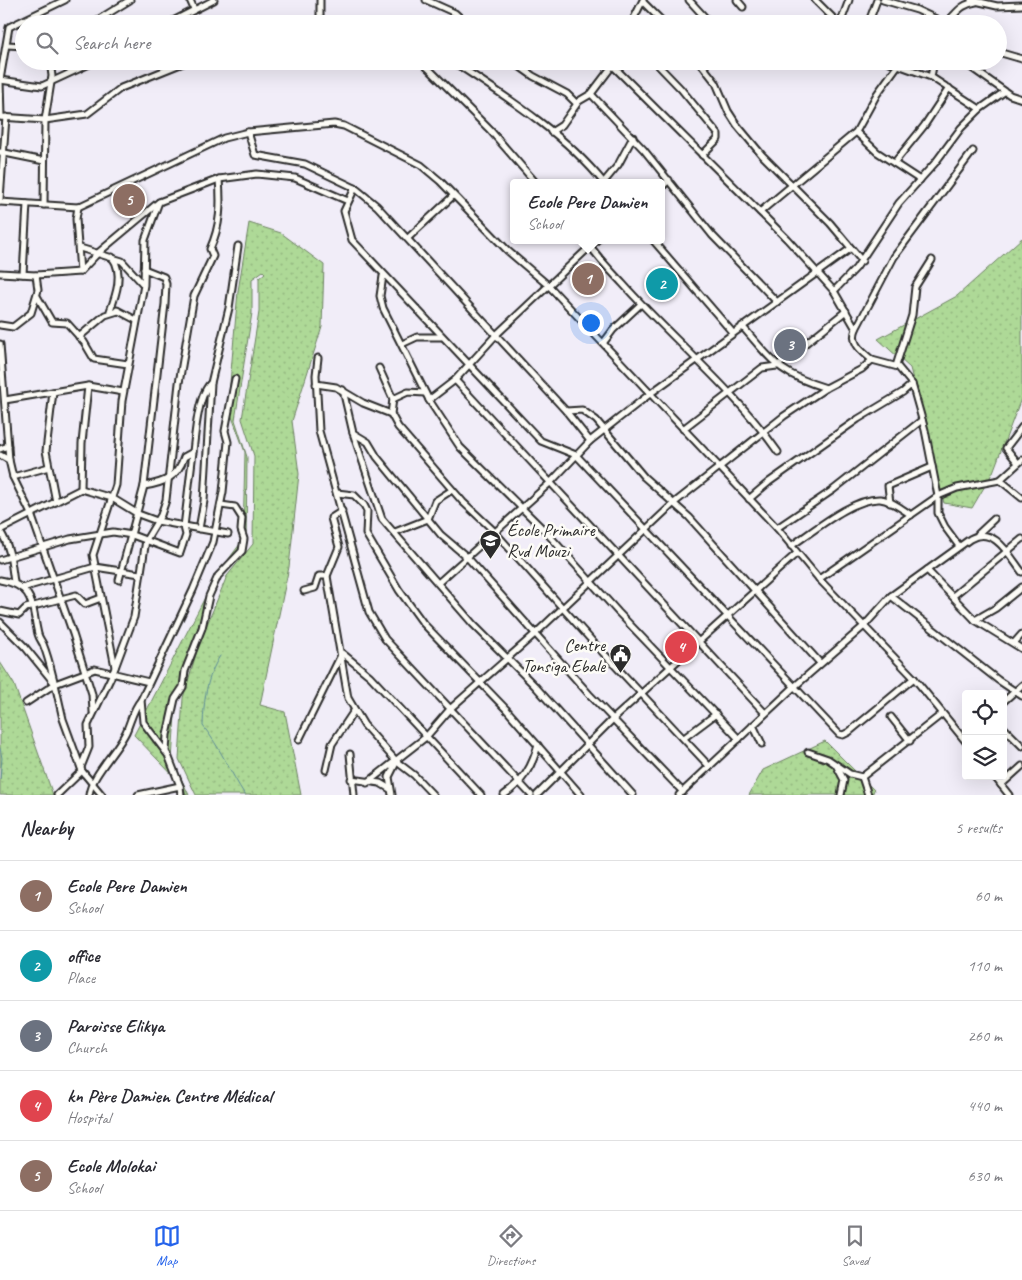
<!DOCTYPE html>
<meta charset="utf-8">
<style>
body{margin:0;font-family:Caveat,sans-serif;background:#f2f2f3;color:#2b2b33}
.controls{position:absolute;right:15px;bottom:15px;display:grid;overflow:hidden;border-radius:5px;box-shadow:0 5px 20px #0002}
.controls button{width:45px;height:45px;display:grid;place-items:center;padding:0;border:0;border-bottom:1px solid #e1e1e2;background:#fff;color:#2b2b33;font:25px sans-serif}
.you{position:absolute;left:590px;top:322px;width:18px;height:18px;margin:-12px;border:4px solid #fff;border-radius:50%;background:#1a73e8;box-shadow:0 0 0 8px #1a73e833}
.badge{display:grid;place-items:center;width:32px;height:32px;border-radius:50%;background:#2563eb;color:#fff;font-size:16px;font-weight:700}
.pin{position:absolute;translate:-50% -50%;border:2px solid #fff;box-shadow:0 1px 5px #0006}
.popup{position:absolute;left:510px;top:179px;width:155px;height:65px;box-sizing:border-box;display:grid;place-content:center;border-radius:5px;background:#fff;filter:drop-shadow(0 1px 4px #0005);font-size:16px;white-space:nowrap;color:#7c7c81}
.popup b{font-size:19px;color:#2b2b33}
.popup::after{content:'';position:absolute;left:50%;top:100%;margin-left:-10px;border:10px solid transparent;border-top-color:#fff}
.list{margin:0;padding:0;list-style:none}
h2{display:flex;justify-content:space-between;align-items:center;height:65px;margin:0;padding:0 20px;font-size:21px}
h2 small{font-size:16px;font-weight:400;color:#7c7c81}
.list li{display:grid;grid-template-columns:32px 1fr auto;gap:15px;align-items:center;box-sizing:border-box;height:70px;padding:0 20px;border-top:1px solid #e1e1e2}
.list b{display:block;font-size:19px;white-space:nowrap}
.list p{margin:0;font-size:16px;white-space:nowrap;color:#7c7c81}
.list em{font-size:16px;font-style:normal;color:#7c7c81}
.icon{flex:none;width:28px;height:28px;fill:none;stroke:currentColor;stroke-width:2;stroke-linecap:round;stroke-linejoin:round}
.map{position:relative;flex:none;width:1022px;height:795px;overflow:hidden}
.search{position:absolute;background:#fff;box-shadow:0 5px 20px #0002;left:15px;right:15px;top:15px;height:55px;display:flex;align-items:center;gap:12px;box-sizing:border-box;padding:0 18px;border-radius:28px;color:#7c7c81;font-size:19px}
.sheet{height:415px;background:#fff}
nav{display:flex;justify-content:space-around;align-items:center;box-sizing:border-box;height:70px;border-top:1px solid #e1e1e2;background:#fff;font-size:14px;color:#7c7c81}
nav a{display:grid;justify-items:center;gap:2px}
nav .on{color:#2563eb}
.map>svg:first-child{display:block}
.grass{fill:url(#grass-dots);stroke:#6c8261}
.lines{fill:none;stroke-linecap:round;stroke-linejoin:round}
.stream{stroke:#5f8e98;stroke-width:1}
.minor-casing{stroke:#2b2b2b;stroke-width:9}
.minor{stroke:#fdfcf7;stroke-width:5}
.labels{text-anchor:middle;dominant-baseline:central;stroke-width:5;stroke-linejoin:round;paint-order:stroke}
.poi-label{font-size:18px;fill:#2b2b2b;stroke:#fdfcf7;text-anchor:start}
</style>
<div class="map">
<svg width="1022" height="795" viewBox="0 0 1022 795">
<defs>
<pattern id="grass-dots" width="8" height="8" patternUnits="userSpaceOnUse" patternTransform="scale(1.25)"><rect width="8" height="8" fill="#aed997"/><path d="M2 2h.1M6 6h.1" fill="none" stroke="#96ba82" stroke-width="1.8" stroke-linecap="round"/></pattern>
</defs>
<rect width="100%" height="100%" fill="#f1edf8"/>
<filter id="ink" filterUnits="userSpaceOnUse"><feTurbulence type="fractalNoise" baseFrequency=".02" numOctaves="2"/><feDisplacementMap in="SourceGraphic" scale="10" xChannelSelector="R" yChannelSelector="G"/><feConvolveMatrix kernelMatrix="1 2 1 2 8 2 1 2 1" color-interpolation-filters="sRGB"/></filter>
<g filter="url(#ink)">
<!-- grass -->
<g class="grass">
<polygon points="249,223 281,233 324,265 322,327 292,421 299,474 289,567 260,705 285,712 301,795 196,795 179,759 183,698 199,644 227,576 253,544 254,456 242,419 259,312 259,278 265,273 263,271 252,279 252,313 235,420 247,457 246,545 220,577 192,645 176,699 172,760 189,795 186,795 184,787 134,735 216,576 243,540 245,452 228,406 238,291"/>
<polygon points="1022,238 1022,396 993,472 972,508 944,503 910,368 878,339 957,296"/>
<polygon points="0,662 14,684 53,795 0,795"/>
<polygon points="825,741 874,790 872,795 749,795 763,770"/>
</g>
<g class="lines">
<!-- stream -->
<g class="stream">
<path d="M220,656C206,678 204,700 203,726C220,747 230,772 245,795"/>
<polyline points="0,748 2,758 0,779"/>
</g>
<defs>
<g id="minor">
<polyline points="190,0 194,9"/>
<polyline points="426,0 455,13 467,24"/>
<polyline points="689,0 711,24"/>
<polyline points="737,0 743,7"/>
<polyline points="815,0 839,24"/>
<polyline points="883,0 917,10 947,24"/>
<polyline points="971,0 997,6 1022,5"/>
<polyline points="643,2 665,24"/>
<polyline points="91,24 130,0"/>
<polyline points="167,24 214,0"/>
<polyline points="320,24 320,0"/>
<polyline points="631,24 643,0"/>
<polyline points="840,24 849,0"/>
<polyline points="868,24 877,0"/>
<path d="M943,24C957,16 957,5 976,2"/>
<polyline points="7,45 24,46"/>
<polyline points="998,52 1022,59"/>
<polyline points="421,61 490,130 536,183"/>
<path d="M452,61C505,96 564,133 604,183"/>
<polyline points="512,61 533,76 567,94 576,103"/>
<polyline points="654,61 681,89 718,134 718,139 702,155"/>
<polyline points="699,61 716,83 728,111 737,125 762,155 830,223 862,261"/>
<polyline points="887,61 931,77 980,109"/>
<polyline points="962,61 1010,95 1022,99"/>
<path d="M613,66L787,239L834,291L856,329C850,344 862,351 872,360"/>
<polyline points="427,67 433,61"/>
<polyline points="931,77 934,61"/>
<polyline points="0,80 42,86 96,61"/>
<polyline points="591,94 644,150 712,235 777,302"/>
<polyline points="0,117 45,120 87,114 121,88 188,61"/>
<polyline points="1,117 0,80 9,27 65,0"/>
<polyline points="248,132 255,155 305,164 355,188 377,206 566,411 590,441"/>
<polyline points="551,132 562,125 579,101 591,94 616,61"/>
<polyline points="856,132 877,152 920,180"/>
<polyline points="0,152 44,161"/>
<polyline points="894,163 924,126 949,88"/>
<polyline points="604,182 618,165 633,137"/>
<polyline points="662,187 669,180"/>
<polyline points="355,188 344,211 352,240 541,441 576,455 839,734 843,735 849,732 914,678"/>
<polyline points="0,199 6,117"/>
<polyline points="0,202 78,207 224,138 248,132 334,124 344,126 421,165 440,181 508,251 549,286 777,528 819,579 914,678 966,742"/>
<polyline points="44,205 45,120 52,76 50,61"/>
<polyline points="78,207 76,219 80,272"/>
<polyline points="760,212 856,132 877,94 898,65"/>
<polyline points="408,238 453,196"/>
<path d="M586,240C596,256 610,270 623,284C674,341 734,389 778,452"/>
<polyline points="653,240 733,333"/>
<polyline points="80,248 122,261 143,284"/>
<polyline points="0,273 36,275 80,272 98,253 159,202 219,179 257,174 295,178 348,201"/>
<polyline points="23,274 27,204"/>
<polyline points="383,276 380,296 383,308 429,400 460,447 546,532 618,612 739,739"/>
<polyline points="834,291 856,268 899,203 935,163 961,128 980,109 1004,92"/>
<polyline points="37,296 52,322 67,323 84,342 94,359 128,364"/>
<polyline points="117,310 136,320"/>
<path d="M110,311C116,295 124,273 112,257"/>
<polyline points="0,325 13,327 31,313 38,290 36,275"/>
<path d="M742,326C773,362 779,374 826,388"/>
<polyline points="856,329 894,257 973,151"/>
<polyline points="79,337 105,315 118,311"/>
<polyline points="604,342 613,330 641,304"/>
<polyline points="0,344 9,460 13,477 31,514 73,634 92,694 93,712"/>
<polyline points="402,344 417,337 441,337"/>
<polyline points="318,358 316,375 319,431 369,612 385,639 531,795"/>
<polyline points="896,366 912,315 915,287 932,260"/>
<polyline points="379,368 393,399 391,414 398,427 463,502 494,531 593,642 710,767"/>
<polyline points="455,380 765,713"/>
<polyline points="316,384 336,387 363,403 391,414"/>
<polyline points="343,390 353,433 382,519 473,624 535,686 633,795"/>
<polyline points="53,392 46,451 56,502"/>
<polyline points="393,399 408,392 425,393"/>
<polyline points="5,400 88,386 123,392"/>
<polyline points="429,400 455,380 496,335 597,240"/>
<polyline points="566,411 582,410 596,420 644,477 689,517 820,663"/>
<polyline points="683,429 762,368 777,366 846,311"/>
<polyline points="353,433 368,442 377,457 441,535 467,557 589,694 683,792"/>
<polyline points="0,449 8,446"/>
<polyline points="0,455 9,460"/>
<polyline points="1022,460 1000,480 1022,498"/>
<polyline points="1018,463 1006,448 1022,427"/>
<polyline points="13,477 49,467"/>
<path d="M144,486C164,483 178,477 184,457L193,452C195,435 198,394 211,383"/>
<polyline points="81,489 82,443 88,386"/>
<polyline points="337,493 354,495 364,505 367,511 366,534 399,590 423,623 506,709 581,795"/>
<polyline points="749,499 769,482 858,419 903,392 912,384"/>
<polyline points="890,503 888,486 932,467"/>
<polyline points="342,511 331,518 339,547 327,576 348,698 364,725 397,762 414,775 433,795"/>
<polyline points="777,528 833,490 922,420"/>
<polyline points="199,529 204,501 211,383 229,308 238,246"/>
<polyline points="0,530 81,489 112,498 138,514 157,521 228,534"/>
<path d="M0,531C11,548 11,562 14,582"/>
<polyline points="395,532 428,519 435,501 452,490"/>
<polyline points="978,534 994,519"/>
<path d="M791,546C814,531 852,498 880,499C891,500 902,509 911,515"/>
<polyline points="0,560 70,539 113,532 132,535 180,553 186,535 184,527 193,452"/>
<polyline points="927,570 975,620 1022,649"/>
<polyline points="819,579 938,496 957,488 1000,480"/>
<path d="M0,580C36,586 31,605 38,634C39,638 41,640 43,644C48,656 51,669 54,681"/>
<polyline points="119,580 144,486 165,304 166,284 164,277 144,269"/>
<polyline points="438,583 551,482 590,441 651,393 850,249"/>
<polyline points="22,588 95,567 140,574"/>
<polyline points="304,591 315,588 319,576 327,576"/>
<polyline points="891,596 998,680 1022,696"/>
<polyline points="953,596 1022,539"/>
<polyline points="0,611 19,615 26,608 76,595 85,604 101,598"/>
<polyline points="975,620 996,608 1022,587"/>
<polyline points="0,622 25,647 55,684 63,719 82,771 102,795"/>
<polyline points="1014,643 1022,634"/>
<polyline points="115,667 93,555 116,485 122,401 144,285 145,240 159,202"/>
<polyline points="1003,702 1022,685"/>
<polyline points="26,703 55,684 95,669 149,682"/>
<polyline points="891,717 910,741"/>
<polyline points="753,725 762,744"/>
<polyline points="1003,727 1022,746"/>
<polyline points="684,738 716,714"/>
<polyline points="299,740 342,653 370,676 481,795"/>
<polyline points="166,752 167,735 175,699 183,687 185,671 202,628 209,596 218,576 242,551 244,539 241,530 242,518 235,507 221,505"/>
<polyline points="808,752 828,759 850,774 862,777"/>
<polyline points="350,754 354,795"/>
<polyline points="836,765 844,780 841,795"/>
<path d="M81,767L89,747L88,725L113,673L134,617L146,540L161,515L166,500L179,383L194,296L213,256L210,249C221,225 221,204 219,179"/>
<polyline points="326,770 332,744 354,711"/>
<polyline points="994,776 1009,795"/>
<polyline points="351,779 380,783 390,789"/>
<polyline points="367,783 426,737 451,708 536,633 674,503 784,416 826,388 862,369 872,360 898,367 912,384 925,430 938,496 938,513 945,527 959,546"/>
<polyline points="1001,785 1022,766"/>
<polyline points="180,786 168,755 143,722 141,700 193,590 213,542 223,492 228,442 225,431 235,379"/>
<polyline points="57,795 82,771"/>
<path d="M89,795C91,776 117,751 126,732C131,721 133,709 141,700"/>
<polyline points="138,795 180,786 181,795"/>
<polyline points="392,795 389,777 395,765"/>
<path d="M504,795C523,782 532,767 538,745"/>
<polyline points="537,795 614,718 797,553"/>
<path d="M679,795L794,687L864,626L891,596L970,539C994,525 1009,555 1022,572"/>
<polyline points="868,795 862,777 942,714"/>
</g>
</defs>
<!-- minor casing -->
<use href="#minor" class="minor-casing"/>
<!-- minor -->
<use href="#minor" class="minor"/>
</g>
</g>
<!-- icons -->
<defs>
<symbol id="school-pin" viewBox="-11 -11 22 30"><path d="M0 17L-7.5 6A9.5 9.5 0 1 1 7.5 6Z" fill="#2b2b2b" stroke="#fdfcf7"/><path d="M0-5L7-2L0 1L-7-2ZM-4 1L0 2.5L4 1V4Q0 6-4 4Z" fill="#fff"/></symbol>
<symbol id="civic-pin" viewBox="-11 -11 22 30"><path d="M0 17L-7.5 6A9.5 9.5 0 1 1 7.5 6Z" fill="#2b2b2b" stroke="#fdfcf7"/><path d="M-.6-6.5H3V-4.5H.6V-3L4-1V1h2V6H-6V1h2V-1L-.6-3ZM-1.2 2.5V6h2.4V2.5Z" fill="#fff"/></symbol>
</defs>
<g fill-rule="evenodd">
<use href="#school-pin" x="478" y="528" width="25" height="34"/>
<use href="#civic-pin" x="608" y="642" width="25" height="34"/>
</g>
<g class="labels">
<!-- poi labels -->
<g class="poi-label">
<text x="507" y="530">École Primaire<tspan x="507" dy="21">Rvd Mouzi</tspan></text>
<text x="605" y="645" text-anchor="end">Centre<tspan x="605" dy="21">Tonsiga Ebale</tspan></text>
</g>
</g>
</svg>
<div class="controls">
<button><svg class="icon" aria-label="locate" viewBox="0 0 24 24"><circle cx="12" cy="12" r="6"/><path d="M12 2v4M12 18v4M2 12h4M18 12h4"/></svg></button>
<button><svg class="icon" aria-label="layers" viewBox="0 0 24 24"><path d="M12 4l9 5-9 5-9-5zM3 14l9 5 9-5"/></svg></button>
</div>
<div class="you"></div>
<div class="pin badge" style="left:588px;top:279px;background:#8d6e63">1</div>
<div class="popup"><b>Ecole Pere Damien</b>School</div>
<div class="pin badge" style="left:662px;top:284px;background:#0f9aa8">2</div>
<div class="pin badge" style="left:790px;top:345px;background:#6b7280">3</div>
<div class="pin badge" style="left:681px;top:647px;background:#e0444e">4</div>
<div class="pin badge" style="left:129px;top:200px;background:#8d6e63">5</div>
<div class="search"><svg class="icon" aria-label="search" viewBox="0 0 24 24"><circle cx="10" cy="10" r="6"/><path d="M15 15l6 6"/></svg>Search here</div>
</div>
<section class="sheet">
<h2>Nearby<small>5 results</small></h2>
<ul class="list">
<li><span class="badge" style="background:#8d6e63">1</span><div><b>Ecole Pere Damien</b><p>School</p></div><em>60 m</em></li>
<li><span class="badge" style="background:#0f9aa8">2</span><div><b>office</b><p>Place</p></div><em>110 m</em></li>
<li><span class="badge" style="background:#6b7280">3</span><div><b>Paroisse Elikya</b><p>Church</p></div><em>260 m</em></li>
<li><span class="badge" style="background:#e0444e">4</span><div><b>kn Père Damien Centre Médical</b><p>Hospital</p></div><em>440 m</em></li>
<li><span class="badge" style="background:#8d6e63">5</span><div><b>Ecole Molokai</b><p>School</p></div><em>630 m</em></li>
</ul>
</section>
<nav>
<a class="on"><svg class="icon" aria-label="map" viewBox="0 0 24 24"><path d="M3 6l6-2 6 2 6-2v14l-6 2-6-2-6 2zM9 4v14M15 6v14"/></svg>Map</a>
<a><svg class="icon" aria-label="directions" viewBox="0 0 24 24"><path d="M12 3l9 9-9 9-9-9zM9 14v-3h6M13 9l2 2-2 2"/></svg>Directions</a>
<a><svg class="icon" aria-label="saved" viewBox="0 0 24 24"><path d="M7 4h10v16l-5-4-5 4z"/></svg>Saved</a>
</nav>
